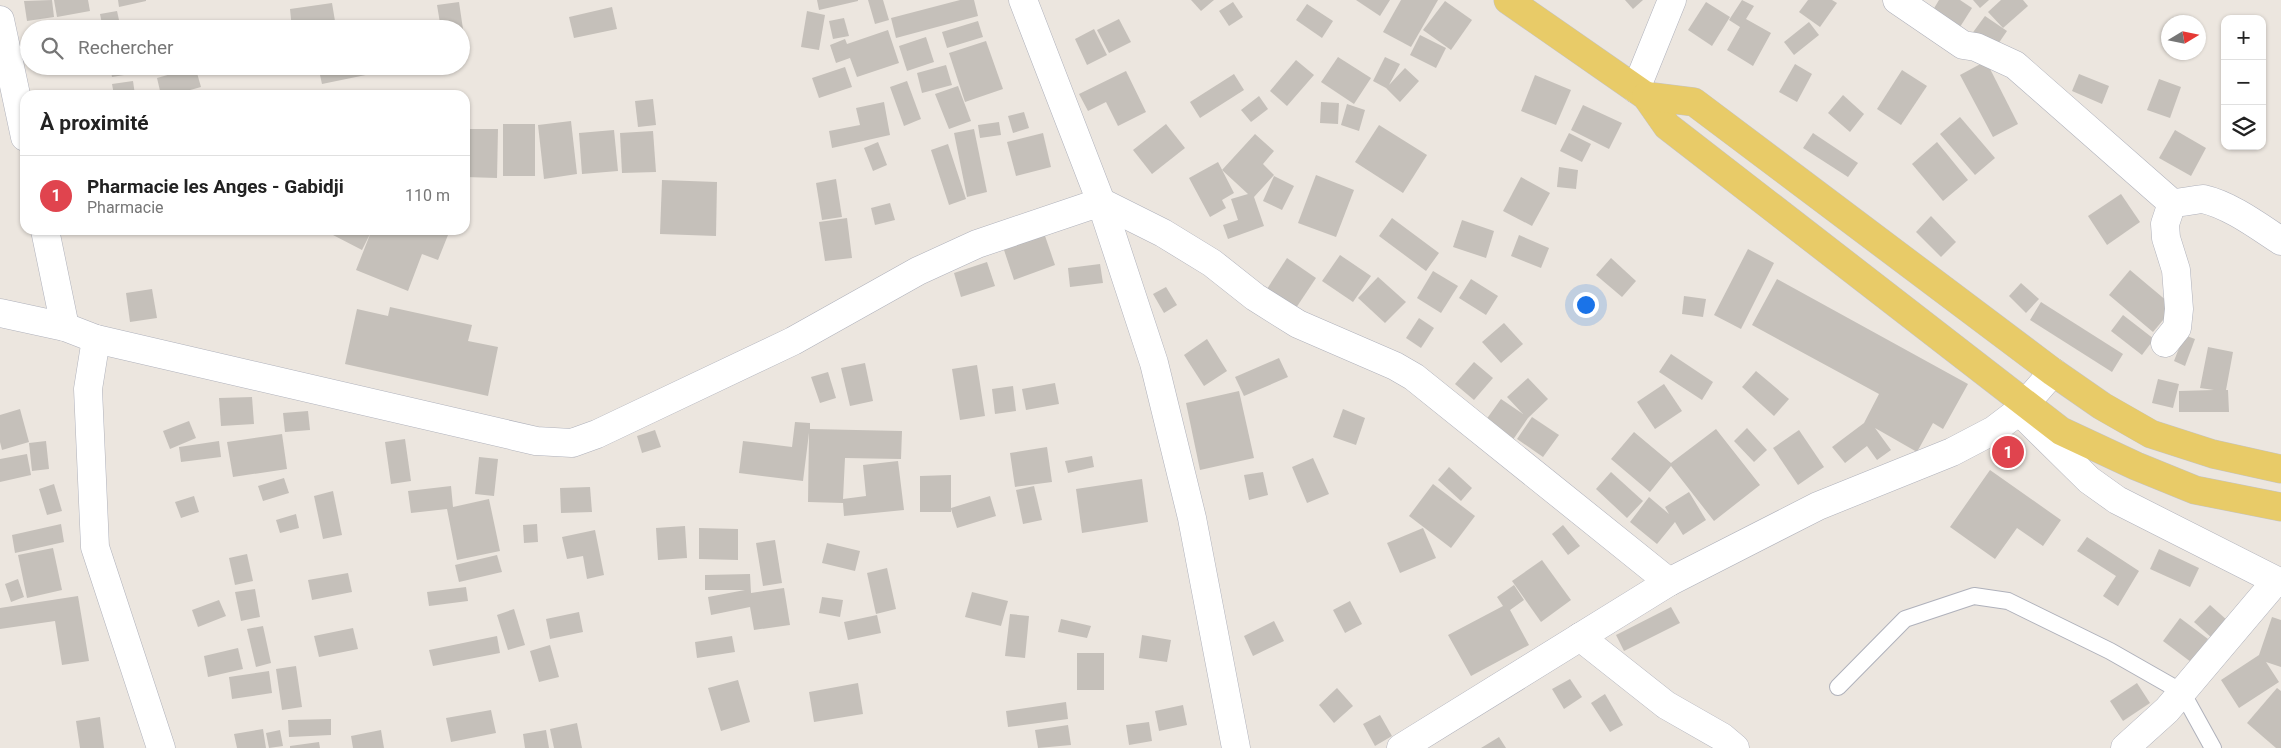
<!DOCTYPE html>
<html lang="fr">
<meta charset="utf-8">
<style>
body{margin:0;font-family:Roboto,sans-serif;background:#f2f2f2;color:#222}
.controls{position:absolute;right:15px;top:15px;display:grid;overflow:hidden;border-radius:10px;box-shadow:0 1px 4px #0004}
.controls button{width:45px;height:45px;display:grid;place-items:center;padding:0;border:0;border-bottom:1px solid #e0e0e0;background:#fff;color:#222;font:25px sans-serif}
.compass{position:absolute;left:2161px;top:15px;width:45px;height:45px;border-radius:50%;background:#fff;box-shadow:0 1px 4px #0004;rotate:80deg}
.you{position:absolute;left:1585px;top:304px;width:18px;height:18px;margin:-12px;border:4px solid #fff;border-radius:50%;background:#1a73e8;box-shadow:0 0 0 8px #1a73e833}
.badge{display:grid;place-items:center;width:32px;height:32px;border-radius:50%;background:#2563eb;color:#fff;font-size:16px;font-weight:700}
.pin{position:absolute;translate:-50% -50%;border:2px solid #fff;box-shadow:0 1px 5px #0006}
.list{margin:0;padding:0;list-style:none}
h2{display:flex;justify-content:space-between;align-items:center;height:65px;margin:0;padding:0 20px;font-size:21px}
h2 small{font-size:16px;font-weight:400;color:#767676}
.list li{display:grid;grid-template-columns:32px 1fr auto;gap:15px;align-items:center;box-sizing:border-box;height:80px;padding:0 20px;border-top:1px solid #e0e0e0}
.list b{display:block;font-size:19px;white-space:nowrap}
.list p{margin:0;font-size:16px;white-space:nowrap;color:#767676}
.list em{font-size:16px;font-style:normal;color:#767676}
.icon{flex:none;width:28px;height:28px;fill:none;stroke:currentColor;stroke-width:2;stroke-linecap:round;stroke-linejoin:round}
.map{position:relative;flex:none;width:2281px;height:748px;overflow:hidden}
.search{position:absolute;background:#fff;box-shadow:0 1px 4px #0004;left:20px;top:20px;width:450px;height:55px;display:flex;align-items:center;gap:12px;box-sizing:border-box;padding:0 18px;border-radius:28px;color:#767676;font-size:19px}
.panel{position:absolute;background:#fff;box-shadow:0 1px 4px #0004;left:20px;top:90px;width:450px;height:145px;border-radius:15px}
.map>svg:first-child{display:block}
.building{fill:#c5c0ba}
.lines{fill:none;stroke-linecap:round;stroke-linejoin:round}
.service-casing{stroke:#afb1bb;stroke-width:18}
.minor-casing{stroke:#afb1bb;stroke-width:29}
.primary-casing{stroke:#c4c4c4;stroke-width:29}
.service{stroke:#fff;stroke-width:16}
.minor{stroke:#fff;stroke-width:28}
.primary{stroke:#e8cb68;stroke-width:28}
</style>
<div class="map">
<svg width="2281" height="748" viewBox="0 0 2281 748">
<rect width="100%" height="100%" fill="#ece6df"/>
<!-- building -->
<g class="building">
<polygon points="52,0 54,17 27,21 24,1"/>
<polygon points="54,0 88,0 90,11 57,17"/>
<polygon points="118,0 146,0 146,1 119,7"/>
<polygon points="817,0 858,0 858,1 819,10"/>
<polygon points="868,0 883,0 889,20 875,24"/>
<polygon points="960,0 974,0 978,16 896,38 891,18"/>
<polygon points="1191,0 1214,0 1201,11"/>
<polygon points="1356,0 1390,0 1380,16"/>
<polygon points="1401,0 1438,0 1411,47 1383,32"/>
<polygon points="1625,0 1643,0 1633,9"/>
<polygon points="1742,0 1754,6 1746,19 1771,33 1753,66 1727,50 1740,27 1729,20"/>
<polygon points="1808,0 1832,0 1837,3 1820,27 1799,12"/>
<polygon points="1939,0 1960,0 1972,8 1960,27 1933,10"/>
<polygon points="1973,0 1989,0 1980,8"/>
<polygon points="2001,0 2023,0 2028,6 2003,28 1988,12"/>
<polygon points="1445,1 1472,20 1451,50 1423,30"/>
<polygon points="459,2 467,56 461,57 461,29 441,29 437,5"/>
<polygon points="1233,2 1243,17 1229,26 1219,11"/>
<polygon points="1706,2 1730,17 1712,46 1688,30"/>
<polygon points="332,3 335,21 310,24 311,29 292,29 290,9"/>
<polygon points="1307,4 1333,21 1322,38 1296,20"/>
<polygon points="612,7 617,29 574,38 569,17"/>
<polygon points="117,11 121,29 103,29 100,14"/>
<polygon points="807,11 825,15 819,50 801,47"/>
<polygon points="1985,16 2007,31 1994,50 1971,35"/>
<polygon points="844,18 849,36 833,39 829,21"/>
<polygon points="1119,19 1131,42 1109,53 1097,30"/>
<polygon points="978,21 983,37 947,48 942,32"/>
<polygon points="1809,22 1819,35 1794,55 1784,42"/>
<polygon points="1094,29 1107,55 1087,65 1075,39"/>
<polygon points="888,30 899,63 857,77 850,58 836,63 830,45 845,39 847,44"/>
<polygon points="1420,35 1446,48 1436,68 1410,55"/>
<polygon points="926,37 934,62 907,71 899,46"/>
<polygon points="986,41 1003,89 965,102 949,53"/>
<polygon points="1338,57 1371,78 1354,104 1321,82"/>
<polygon points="1385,57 1400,64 1389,85 1405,68 1419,81 1400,102 1386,88 1373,81"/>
<polygon points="1296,60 1314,75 1287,106 1270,91"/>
<polygon points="1986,61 2018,124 1993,137 1960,75"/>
<polygon points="1795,64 1812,74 1797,102 1779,92"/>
<polygon points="946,65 952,85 922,93 917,73"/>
<polygon points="110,66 128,66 130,74 112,77"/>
<polygon points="132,66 162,66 162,71 133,74"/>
<polygon points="176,66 195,66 201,87 172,95 161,95 157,78 178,72"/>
<polygon points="318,66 389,66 390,70 322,84"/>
<polygon points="845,67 852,87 819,98 812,78"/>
<polygon points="1902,70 1927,86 1901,125 1877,109"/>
<polygon points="1126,71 1146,112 1118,126 1106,102 1088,111 1079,94"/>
<polygon points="1234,74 1244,90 1200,118 1190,102"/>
<polygon points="2079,74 2109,86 2102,104 2072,91"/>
<polygon points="1535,75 1571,90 1556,125 1521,111"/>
<polygon points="2159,79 2181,87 2170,118 2147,110"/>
<polygon points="133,81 135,95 114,95 112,84"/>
<polygon points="907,81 921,119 904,126 890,87"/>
<polygon points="958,86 971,121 949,129 935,94"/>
<polygon points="1843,95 1864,114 1850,132 1828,113"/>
<polygon points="1259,96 1268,109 1251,122 1241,110"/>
<polygon points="653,99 656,125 638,127 635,101"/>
<polygon points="884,102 890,135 832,148 829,131 860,125 856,108"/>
<polygon points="1321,102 1339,103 1338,124 1320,123"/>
<polygon points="1347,104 1365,110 1359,131 1341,125"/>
<polygon points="1583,105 1622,123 1609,149 1571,130"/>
<polygon points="1024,112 1029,128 1013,133 1008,116"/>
<polygon points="1960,117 1995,158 1975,175 1940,134"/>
<polygon points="571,121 577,174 544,179 538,125"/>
<polygon points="999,122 1001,135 980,138 978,125"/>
<rect x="503" y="124" width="32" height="52"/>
<polygon points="1166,124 1185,148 1152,174 1133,150"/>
<polygon points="1379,125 1427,155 1403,193 1355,162"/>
<polygon points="465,129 498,129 497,178 465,177"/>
<polygon points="974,129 987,192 967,197 954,133"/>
<polygon points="614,130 618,171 582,174 579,133"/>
<polygon points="2175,130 2206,148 2191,176 2159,158"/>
<polygon points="653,131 656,172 622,173 620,133"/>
<polygon points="1043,133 1051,167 1016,176 1007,142"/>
<polygon points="1569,133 1591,144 1582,162 1560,151"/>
<polygon points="1813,133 1858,163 1848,177 1803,148"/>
<polygon points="1255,134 1274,151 1263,164 1274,175 1254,197 1264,226 1228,239 1223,225 1238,220 1231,199 1248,194 1222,170"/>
<polygon points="878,142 887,165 873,171 864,148"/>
<polygon points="1937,142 1968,180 1943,201 1912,164"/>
<polygon points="948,144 966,199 949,205 931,150"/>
<polygon points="1218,162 1234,193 1222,200 1226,208 1210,217 1189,178"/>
<polygon points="1559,167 1578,170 1576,189 1557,187"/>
<polygon points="1316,175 1354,190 1336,237 1298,223"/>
<polygon points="1274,176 1294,186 1282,210 1263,201"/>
<polygon points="1521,177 1550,193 1532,226 1503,211"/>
<polygon points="836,179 842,217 822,220 816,183"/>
<polygon points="662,180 717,182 716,236 660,234"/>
<polygon points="2121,194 2140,222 2107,245 2088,216"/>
<polygon points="890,203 895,220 875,225 871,208"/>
<polygon points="1931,216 1956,242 1941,257 1916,232"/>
<polygon points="847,218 852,258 825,261 819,222"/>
<polygon points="1392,218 1439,253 1426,271 1379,236"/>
<polygon points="1462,220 1494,231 1486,258 1453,247"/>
<polygon points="335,230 450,230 438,260 422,254 408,291 356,270 371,232 362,250 333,235"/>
<polygon points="1044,233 1055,265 1014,280 1003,247"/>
<polygon points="1519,235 1549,248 1541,268 1511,256"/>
<polygon points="1748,249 1774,263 1741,329 1714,315"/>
<polygon points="1340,255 1371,276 1353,302 1322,281"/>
<polygon points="1287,258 1316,278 1296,308 1267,289"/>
<polygon points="1611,258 1636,281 1622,297 1596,275"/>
<polygon points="987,262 995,286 961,297 954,273"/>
<polygon points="1100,264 1103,283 1070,287 1068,268"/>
<polygon points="2130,270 2174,307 2153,332 2109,295"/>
<polygon points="1433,271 1458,286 1441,313 1417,298"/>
<polygon points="1378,277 1406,302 1385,323 1358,298"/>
<polygon points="1471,279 1498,296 1486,315 1459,298"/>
<polygon points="1777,279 1968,384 1943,429 1933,423 1917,452 1875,428 1891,450 1877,460 1867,446 1845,463 1832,447 1864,423 1879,394 1752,325"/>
<polygon points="2021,283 2039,299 2026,313 2009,296"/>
<polygon points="1166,287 1177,305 1164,313 1153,294"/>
<polygon points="152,289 157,318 130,322 126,293"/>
<polygon points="1684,296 1706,299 1703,317 1682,314"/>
<polygon points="2041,302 2123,354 2112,372 2030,320"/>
<polygon points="390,307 472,325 468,341 498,347 488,396 345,364 357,309 388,316"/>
<polygon points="2123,315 2154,339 2142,355 2111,331"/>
<polygon points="1419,318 1434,328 1421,348 1406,338"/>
<polygon points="1504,323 1523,344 1501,363 1482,342"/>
<polygon points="2184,335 2195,339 2185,366 2174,361"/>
<polygon points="1207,339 1227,371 1204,386 1184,355"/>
<polygon points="2208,347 2233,352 2226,390 2228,390 2229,412 2179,412 2179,391 2214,390 2200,388"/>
<polygon points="1671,354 1713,382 1702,400 1659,372"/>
<polygon points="1279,358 1288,377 1244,396 1235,377"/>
<polygon points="1474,362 1493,378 1474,400 1455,384"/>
<polygon points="865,363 873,401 850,406 841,368"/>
<polygon points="977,365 985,416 960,420 952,369"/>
<polygon points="1756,371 1789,399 1774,416 1742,387"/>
<polygon points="828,372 836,398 820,403 811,377"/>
<polygon points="1528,378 1548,399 1528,418 1510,444 1483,424 1501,399 1523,414 1507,397"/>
<polygon points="2158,379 2179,384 2173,408 2152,403"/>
<polygon points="1055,383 1059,404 1026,410 1022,389"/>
<polygon points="1664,384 1682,411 1655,429 1637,402"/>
<polygon points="1013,386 1016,411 995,414 992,389"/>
<polygon points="1239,391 1254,458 1200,470 1186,403"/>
<polygon points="252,397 254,424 221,426 219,398"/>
<polygon points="20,409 29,442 2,450 0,442 0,415"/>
<polygon points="1343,409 1365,418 1356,445 1333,437"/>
<polygon points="308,411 310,430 285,432 283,413"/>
<polygon points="1532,417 1559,435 1543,457 1517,439"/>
<polygon points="189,421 196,438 170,449 163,431"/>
<polygon points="795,422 810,423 810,429 902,431 901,459 845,458 843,499 866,496 863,465 898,461 904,510 844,516 843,503 808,502 809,433 803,481 739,473 743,441 792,447"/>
<polygon points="1747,428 1767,450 1754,462 1734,441"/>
<polygon points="1716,429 1760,485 1714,521 1671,466 1650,492 1611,459 1634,432 1671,463"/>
<polygon points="655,430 661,447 642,453 637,436"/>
<polygon points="1799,430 1824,467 1798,485 1773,448"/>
<polygon points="282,434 287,469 233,477 227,442"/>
<polygon points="405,439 411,481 391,484 385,442"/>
<polygon points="46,441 49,469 32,471 29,443"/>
<polygon points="219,441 221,457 181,462 179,447"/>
<polygon points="1047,447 1052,482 1015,487 1010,453"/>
<polygon points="27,454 31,475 0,482 0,459"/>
<polygon points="1092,456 1094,467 1068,473 1065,461"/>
<polygon points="479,457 498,459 494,496 475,494"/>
<polygon points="1313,458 1329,494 1307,503 1292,467"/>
<polygon points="1449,467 1472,488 1461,501 1438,480"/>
<polygon points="1990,470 2061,520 2043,546 2017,528 1995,559 1950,527"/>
<polygon points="1263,472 1268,495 1249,500 1244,475"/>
<polygon points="1611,472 1643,501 1627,518 1596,489"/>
<polygon points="951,475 951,508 990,496 996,516 957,528 951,509 951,512 920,512 920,476"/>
<polygon points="284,478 289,493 263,501 258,486"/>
<polygon points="1142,479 1148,522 1082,533 1076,489"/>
<polygon points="54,484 62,511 47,515 39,489"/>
<polygon points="1433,484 1475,516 1451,548 1409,516"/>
<polygon points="451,486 453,507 489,499 500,551 457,560 447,509 411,513 408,491"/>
<polygon points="1034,486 1042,520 1023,524 1016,490"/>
<polygon points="590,487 592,512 561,513 560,488"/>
<polygon points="333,491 342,535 323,539 314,496"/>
<polygon points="1689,492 1706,520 1683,535 1675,522 1657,544 1630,522 1649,497 1669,514 1665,507"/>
<polygon points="194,496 199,512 181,518 175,502"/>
<polygon points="296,514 299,528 280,533 276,520"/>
<polygon points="61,524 64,542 15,553 12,535"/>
<polygon points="537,524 538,542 524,543 523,525"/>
<polygon points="1563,525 1580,546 1568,555 1552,534"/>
<polygon points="685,526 687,558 658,560 656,528"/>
<polygon points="699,528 738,529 738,560 699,559"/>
<polygon points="1423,528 1436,558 1400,573 1387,543"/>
<polygon points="595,530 604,575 587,579 583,556 567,559 562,537"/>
<polygon points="2087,537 2139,571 2118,606 2103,596 2116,576 2077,551"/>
<polygon points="775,540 782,583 763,586 756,543"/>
<polygon points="827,543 860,551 855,571 822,563"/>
<polygon points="53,548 62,590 27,598 18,555"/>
<polygon points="2159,549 2199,568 2190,587 2150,569"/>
<polygon points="247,554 253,581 235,585 229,558"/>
<polygon points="497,555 502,572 459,582 455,565"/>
<polygon points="1542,560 1571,600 1541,622 1512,581"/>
<polygon points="887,568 896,609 876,614 867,573"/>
<polygon points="348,573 352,592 312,600 308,580"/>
<polygon points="750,574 751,593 784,588 790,625 754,630 750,607 711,615 708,597 745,590 705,590 705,575"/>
<polygon points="18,579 24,597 11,602 5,584"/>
<polygon points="1514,585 1524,600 1510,610 1529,645 1471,676 1448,635 1503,606 1497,597"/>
<polygon points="466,587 468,601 429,606 427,592"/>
<polygon points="255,589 260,617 241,621 235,592"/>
<polygon points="972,592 1008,601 1001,626 965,617"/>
<polygon points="78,596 89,661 62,665 55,621 0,629 0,608"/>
<polygon points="822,597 843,600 840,617 819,613"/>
<polygon points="219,600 226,616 198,627 192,610"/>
<polygon points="1350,601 1362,624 1345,633 1333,610"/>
<polygon points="2210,605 2228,621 2212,638 2194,622"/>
<polygon points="1671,607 1680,623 1624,651 1616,635"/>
<polygon points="514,609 525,645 508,650 497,615"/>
<polygon points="579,612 583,632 550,639 546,619"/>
<polygon points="1010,614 1029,616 1025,658 1005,656"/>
<polygon points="877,615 881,633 848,640 844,622"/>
<polygon points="2272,617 2281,620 2281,667 2266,662 2279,682 2239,708 2221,680 2259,655"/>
<polygon points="2180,618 2208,639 2191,662 2163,641"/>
<polygon points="1061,619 1091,626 1087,638 1058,632"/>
<polygon points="1274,621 1284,641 1253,656 1244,636"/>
<polygon points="263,626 271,663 256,667 247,629"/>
<polygon points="353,628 358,649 319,657 314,636"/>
<polygon points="1142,635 1171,640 1167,662 1139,658"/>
<polygon points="497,636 500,653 433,666 429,650"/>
<polygon points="732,636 735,652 697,658 695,642"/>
<polygon points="550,645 559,677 539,682 530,651"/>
<polygon points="238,648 243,669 208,677 204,656"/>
<rect x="1077" y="653" width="27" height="37"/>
<polygon points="296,666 302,707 282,710 276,669"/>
<polygon points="269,671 272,693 232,699 229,677"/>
<polygon points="1570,679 1582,697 1564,709 1552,689"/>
<polygon points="738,680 750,722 721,731 708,688"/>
<polygon points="858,683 863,714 814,722 809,692"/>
<polygon points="2137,683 2150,703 2123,721 2110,701"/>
<polygon points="1337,688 1353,706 1334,723 1319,705"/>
<polygon points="2277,688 2281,691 2281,748 2276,748 2247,723"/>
<polygon points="1605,694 1623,725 1610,732 1591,703"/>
<polygon points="1066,702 1068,719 1008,727 1006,711"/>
<polygon points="1183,705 1187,725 1159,731 1155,711"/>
<polygon points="491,710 496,733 451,742 446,718"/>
<polygon points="1380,715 1392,736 1375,746 1363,724"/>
<polygon points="100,717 104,748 80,748 76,721"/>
<polygon points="331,719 331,735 289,737 288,720"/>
<polygon points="1149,722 1152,741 1129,745 1126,725"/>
<polygon points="577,723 582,748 554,748 550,729"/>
<polygon points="1068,725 1071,745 1038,748 1035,730"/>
<polygon points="263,729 266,748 237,748 234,734"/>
<polygon points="280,730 283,746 269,748 266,733"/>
<polygon points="381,730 384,748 353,748 351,736"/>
<polygon points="546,730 549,748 525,748 523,734"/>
<polygon points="1499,737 1506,748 1481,748"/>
<polygon points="319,742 320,748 290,748 290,746"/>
</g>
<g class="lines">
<defs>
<polyline id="service" points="1838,687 1905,619 1974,596 2008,601 2110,651 2182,692 2213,748"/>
<g id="minor">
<polyline points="1023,0 1101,202 1163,233 1212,263 1255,297 1298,324 1395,366 1414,377 1669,582"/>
<path d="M1897,0L1963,45L1976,47L2015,65L2172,203C2180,203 2199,199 2203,199C2230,205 2258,226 2281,241"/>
<polyline points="0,20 25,137"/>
<polyline points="1636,89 1672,0"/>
<polyline points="45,230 65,327"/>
<polyline points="0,313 65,327 96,339 536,441 572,443 597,434 793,341 918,271 977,244 1101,202 1154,363 1192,518 1236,748"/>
<polyline points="96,339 88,389 95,547 161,748"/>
<polyline points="2165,343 2177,328 2179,309 2176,270 2166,238 2165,224 2172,203"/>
<polyline points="2019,411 2089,480 2117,500 2281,583"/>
<polyline points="1580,637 1666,705 1722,737 1735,748"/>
<polyline points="1401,748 1669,582 1818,506 1952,452 1994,430 2019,411 2053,372"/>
<polyline points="2125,748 2167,710 2276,581"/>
</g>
<g id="primary">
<polyline points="1508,0 1646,96 1667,126 2061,431 2136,466 2195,490 2281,507"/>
<polyline points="1646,96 1694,102 2053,372 2102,406 2151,434 2213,454 2281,469"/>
</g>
</defs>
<!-- service casing -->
<use href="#service" class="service-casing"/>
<!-- minor casing -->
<use href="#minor" class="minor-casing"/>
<!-- primary casing -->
<use href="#primary" class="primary-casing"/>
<!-- service -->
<use href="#service" class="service"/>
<!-- minor -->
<use href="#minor" class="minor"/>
<!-- primary -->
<use href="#primary" class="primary"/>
</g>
</svg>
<div class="controls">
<button>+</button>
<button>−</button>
<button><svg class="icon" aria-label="layers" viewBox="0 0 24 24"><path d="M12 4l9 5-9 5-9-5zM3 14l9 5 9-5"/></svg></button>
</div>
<svg class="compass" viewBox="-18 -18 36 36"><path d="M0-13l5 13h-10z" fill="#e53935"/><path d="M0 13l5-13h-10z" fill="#767676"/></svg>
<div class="you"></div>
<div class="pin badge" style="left:2008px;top:452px;background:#e0444e">1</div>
<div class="search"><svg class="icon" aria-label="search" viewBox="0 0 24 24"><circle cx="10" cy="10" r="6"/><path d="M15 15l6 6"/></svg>Rechercher</div>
<section class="panel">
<h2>À proximité<small></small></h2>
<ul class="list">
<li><span class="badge" style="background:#e0444e">1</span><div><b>Pharmacie les Anges - Gabidji</b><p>Pharmacie</p></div><em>110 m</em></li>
</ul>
</section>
</div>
